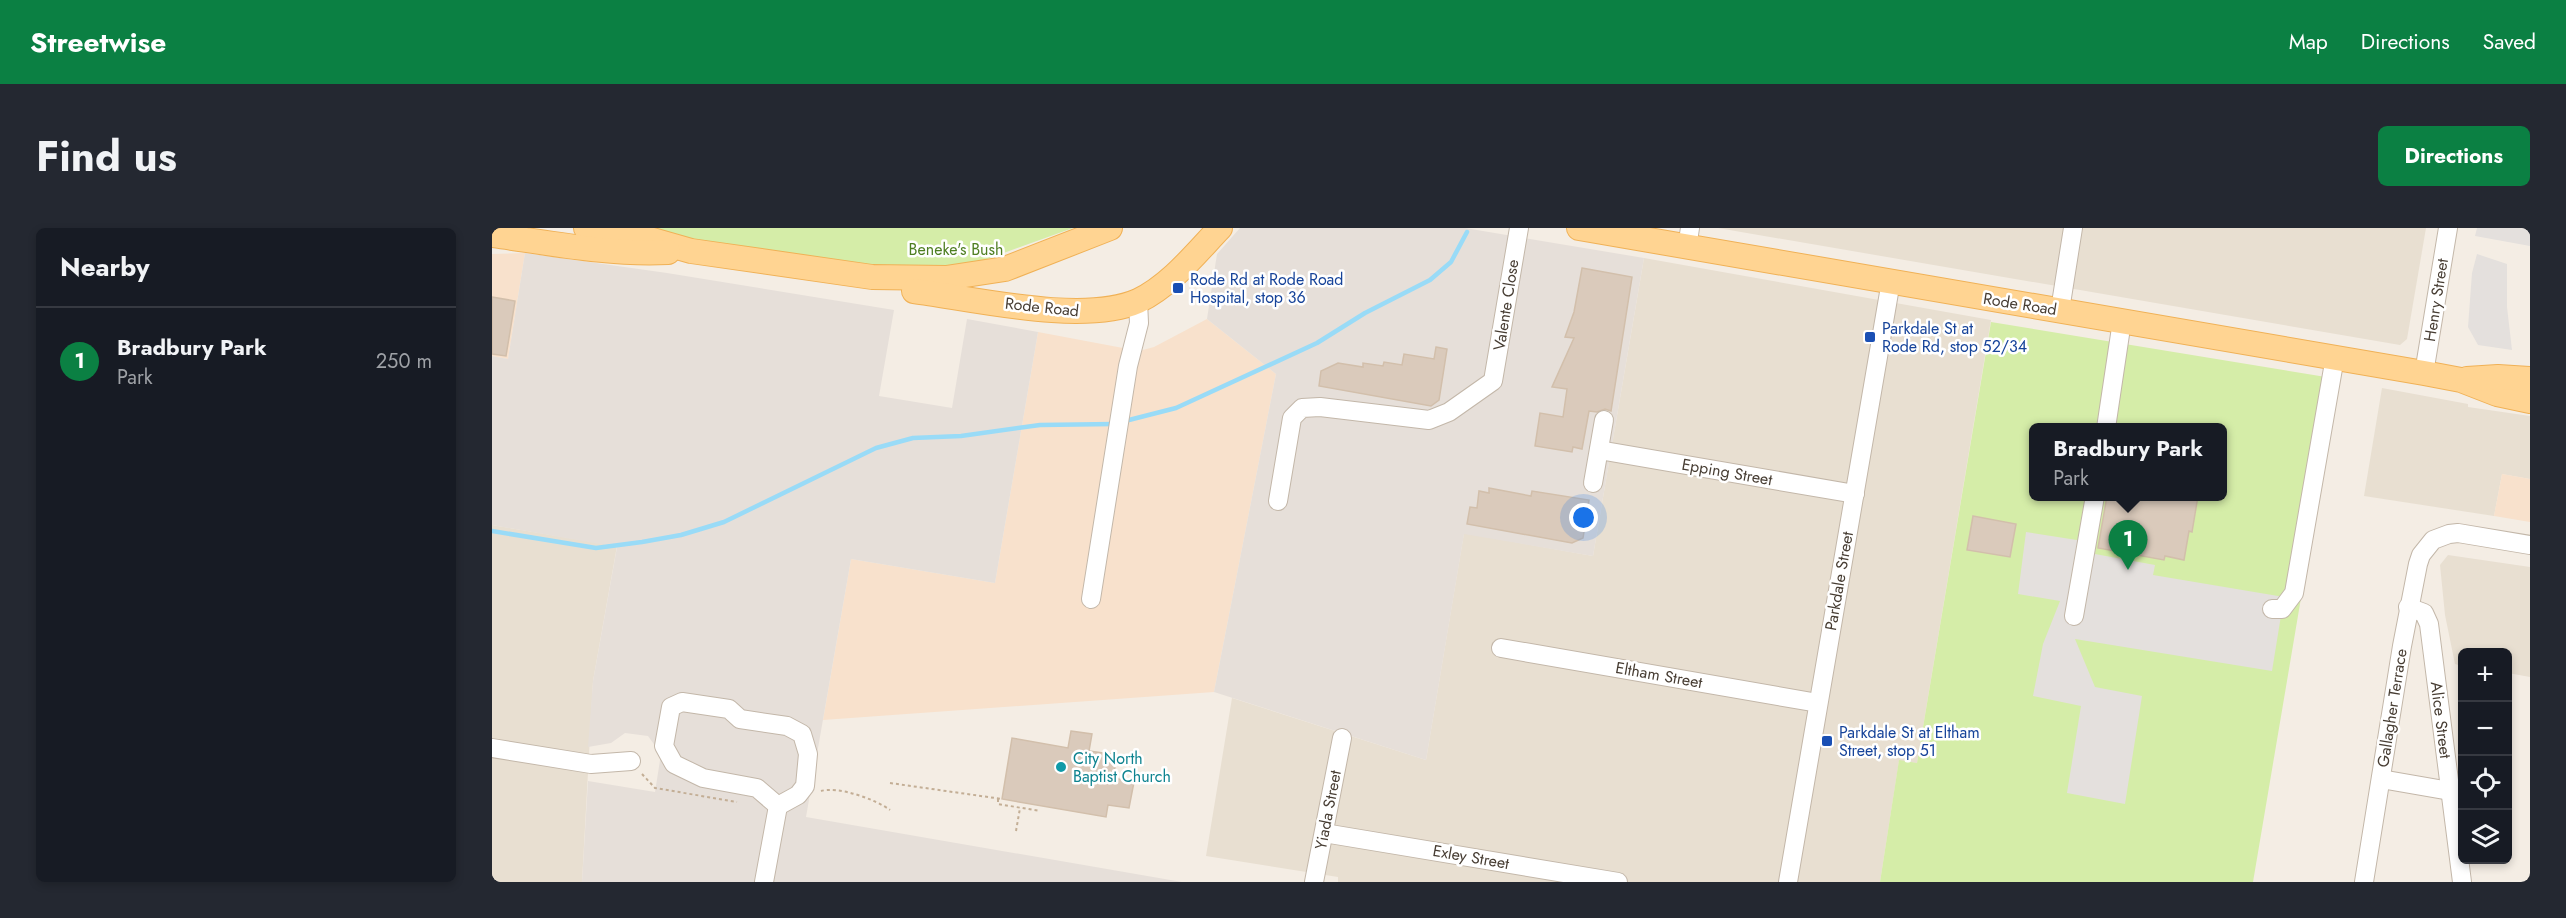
<!DOCTYPE html>
<meta charset="utf-8">
<style>
body{margin:0;font-family:Jost,sans-serif;background:#242831;color:#f1f3f6}
.controls{position:absolute;right:18px;bottom:18px;display:grid;overflow:hidden;border-radius:9px;box-shadow:0 3px 9px #0003}
.controls button{width:54px;height:54px;display:grid;place-items:center;padding:0;border:0;border-bottom:2px solid #363941;background:#171b24;color:#f1f3f6;font:30px sans-serif}
.you{position:absolute;left:1092px;top:290px;width:21px;height:21px;margin:-15px;border:4px solid #fff;border-radius:50%;background:#1a73e8;box-shadow:0 0 0 9px #1a73e833}
.badge{display:grid;place-items:center;width:39px;height:39px;border-radius:50%;background:#0b8043;color:#fff;font-size:20px;font-weight:700}
.pin{position:absolute;translate:-50% -50px;filter:drop-shadow(0 2px 3px #0008)}
.pin::after{content:'';position:absolute;top:32px;width:21px;height:18px;background:inherit;clip-path:polygon(0 0,100% 0,50% 100%)}
.popup{position:absolute;left:1537px;top:195px;width:198px;height:78px;box-sizing:border-box;display:grid;place-content:center;border-radius:9px;background:#171b24;filter:drop-shadow(0 2px 4px #0005);font-size:20px;white-space:nowrap;color:#9ea1a6}
.popup b{font-size:22px;color:#f1f3f6}
.popup::after{content:'';position:absolute;left:50%;top:100%;margin-left:-12px;border:12px solid transparent;border-top-color:#171b24}
.list{margin:0;padding:0;list-style:none}
h2{display:flex;justify-content:space-between;align-items:center;height:78px;margin:0;padding:0 24px;font-size:26px}
h2 small{font-size:20px;font-weight:400;color:#9ea1a6}
.list li{display:grid;grid-template-columns:39px 1fr auto;gap:18px;align-items:center;box-sizing:border-box;height:108px;padding:0 24px;border-top:2px solid #363941}
.list b{display:block;font-size:22px;white-space:nowrap}
.list p{margin:0;font-size:20px;white-space:nowrap;color:#9ea1a6}
.list em{font-size:20px;font-style:normal;color:#9ea1a6}
.icon{flex:none;width:33px;height:33px;fill:none;stroke:currentColor;stroke-width:2;stroke-linecap:round;stroke-linejoin:round}
.map{position:relative;flex:none;width:2038px;height:654px;overflow:hidden;border-radius:9px}
header{display:flex;align-items:center;gap:36px;box-sizing:border-box;height:84px;padding:0 30px;background:#0b8043;color:#fff}
header strong{font-size:28px}
nav{display:flex;gap:33px;margin-inline-start:auto;font-size:21px}
.intro{display:flex;align-items:center;justify-content:space-between;box-sizing:border-box;height:144px;padding:0 36px}
h1{margin:0;font-size:42px}
.button{padding:15px 27px;border-radius:9px;background:#0b8043;color:#fff;font-size:21px;font-weight:700}
main{display:flex;gap:36px;padding:0 36px}
aside{flex:1;background:#171b24;border-radius:9px;box-shadow:0 3px 9px #0003}
.map>svg:first-child{display:block}
.residential{fill:#e8dfd1}
.commercial{fill:#f8e1cc}
.industrial{fill:#e6dfd9}
.green{fill:#d5eda8;fill-rule:evenodd}
.parking{fill:#e4e0dd}
.lines{fill:none;stroke-linecap:round;stroke-linejoin:round}
.stream{stroke:#99dbf7;stroke-width:4.5}
.building{fill:#dacabb;stroke:#d2bfab;stroke-width:1.5}
.minor-casing{stroke:#c3b7a9;stroke-width:20}
.major-casing{stroke:#f0b156;stroke-width:26}
.path{stroke:#c3ae95;stroke-width:2;stroke-dasharray:3 3;stroke-linecap:butt}
.minor{stroke:#fff;stroke-width:18}
.major{stroke:#ffd492;stroke-width:24}
.transit-dot{fill:#1a4fb4;stroke:#fff;stroke-width:2}
.culture-dot{fill:#0f9aa8;stroke:#fff;stroke-width:2}
.labels{text-anchor:middle;dominant-baseline:central;stroke-width:5;stroke-linejoin:round;paint-order:stroke}
.park-label{font-size:16px;fill:#4e7e21;stroke:#fff}
.transit-label{font-size:16px;fill:#164399;stroke:#fff;text-anchor:start}
.street-label{font-size:16px;fill:#473d33;stroke:#fff}
.culture-label{font-size:16px;fill:#0d838f;stroke:#fff;text-anchor:start}
</style>
<header>
<strong>Streetwise</strong>
<nav><a>Map</a><a>Directions</a><a>Saved</a></nav>
</header>
<div class="intro"><h1>Find us</h1><a class="button">Directions</a></div>
<main>
<aside>
<h2>Nearby<small></small></h2>
<ul class="list">
<li><span class="badge">1</span><div><b>Bradbury Park</b><p>Park</p></div><em>250 m</em></li>
</ul>
</aside>
<div class="map">
<svg width="2038" height="654" viewBox="0 0 2038 654">
<rect width="100%" height="100%" fill="#f4ede4"/>
<!-- residential -->
<g class="residential">
<polygon points="1226,0 1934,0 1915,111 1908,117"/>
<polygon points="1152,30 1499,92 1425,535 1407,533 1388,654 846,654 846,649 714,628 740,470 934,532 972,305 1101,328"/>
<polygon points="1890,160 1976,176 1976,179 2038,188 2038,251 2010,246 2002,288 1872,268"/>
<polygon points="0,297 125,318 101,453 90,654 0,654"/>
<polygon points="1956,327 2038,339 2038,449 2016,445 2016,424 1970,424 1970,438 1963,436 1953,387 1948,337"/>
</g>
<!-- commercial -->
<g class="commercial">
<polygon points="33,25 16,131 0,128 0,26"/>
<polygon points="715,91 784,146 722,464 331,492 359,331 503,355 546,104 647,123 662,119"/>
<polygon points="2010,246 2038,251 2038,294 2002,288"/>
</g>
<!-- industrial -->
<g class="industrial">
<polygon points="748,0 973,0 1152,30 1101,328 972,306 934,532 722,464 784,146 715,91 725,26"/>
<polygon points="33,25 175,45 402,82 387,168 460,180 475,91 546,104 503,355 359,331 314,589 690,654 90,654 96,553 163,564 169,526 156,508 133,505 119,515 96,519 101,453 125,319 0,297 0,128 16,131"/>
</g>
<!-- green -->
<g class="green">
<polygon points="124,0 581,0 470,40 357,40"/>
<path d="M1499,94L1846,151L1761,654H1388L1407,532L1425,535ZM1542,200H1730V268H1542Z"/>
</g>
<!-- parking -->
<g class="parking">
<polygon points="1985,0 2038,0 2038,18 1983,8"/>
<polygon points="1985,26 2015,36 2015,79 2020,122 1986,117 1976,99 1980,45"/>
<polygon points="1534,304 1604,315 1603,326 1663,337 1661,347 1792,369 1780,443 1583,411 1603,459 1650,468 1633,576 1575,565 1589,478 1541,468 1551,416 1568,373 1526,366"/>
</g>
<g class="lines">
<!-- stream -->
<g class="stream">
<polyline points="633,193 684,180 825,115 873,85 938,52 959,34 975,4"/>
<polyline points="0,303 104,320 150,314 189,307 232,294 384,220 421,210 469,208 548,197 622,196"/>
</g>
</g>
<!-- building -->
<g class="building">
<polygon points="1090,40 1140,49 1119,183 1113,181 1105,184 1097,183 1090,221 1081,219 1080,224 1043,218 1048,185 1071,189 1075,161 1060,159 1082,110 1073,109 1082,84"/>
<polygon points="0,69 23,73 14,128 0,126"/>
<polygon points="944,119 955,121 947,172 939,178 827,158 829,143 846,135 871,139 871,135 891,138 892,134 910,137 912,126 942,131"/>
<polygon points="997,260 1039,268 1040,263 1097,272 1091,310 1080,315 975,296 978,279 985,280 987,263 997,265"/>
<polygon points="1615,268 1706,268 1700,304 1697,303 1692,332 1673,328 1672,332 1606,320"/>
<polygon points="1481,288 1524,296 1518,329 1475,322"/>
<polygon points="579,503 600,506 597,523 625,527 621,550 642,554 637,580 616,577 614,589 510,571 520,510 576,520"/>
</g>
<g class="lines">
<defs>
<g id="minor">
<polyline points="1195,19 1198,0"/>
<polyline points="1568,82 1581,0"/>
<polyline points="1932,145 1956,0"/>
<polyline points="1614,200 1630,93"/>
<polyline points="1107,222 1363,266"/>
<polyline points="1101,255 1112,192"/>
<polyline points="786,273 800,190 810,180 828,179 937,192 957,184 1001,153 1027,0"/>
<polyline points="599,371 636,138 647,95 646,73"/>
<polyline points="1916,379 1932,385 1937,396 1970,654"/>
<polyline points="1780,381 1790,381 1802,365 1843,129"/>
<polyline points="1582,388 1603,268"/>
<polyline points="1009,420 1326,475"/>
<polygon points="190,474 237,481 248,491 295,498 310,506 316,526 313,558 306,567 286,578 265,560 211,550 182,536 172,518 179,479"/>
<polyline points="0,520 99,536 139,533"/>
<polyline points="1889,551 1958,563"/>
<polyline points="832,605 1126,654"/>
<polyline points="272,654 286,578"/>
<polyline points="822,654 850,510"/>
<polyline points="1296,654 1399,53"/>
<polyline points="1872,654 1910,418 1926,336 1929,327 1941,312 1957,306 1966,305 2038,317"/>
</g>
<g id="major">
<polyline points="94,0 150,9 199,23 380,49 454,50 513,41 618,0"/>
<polyline points="1087,0 1932,145 1969,152 2005,166 2038,173"/>
<path d="M0,7C58,15 117,27 176,24"/>
<path d="M422,63C482,71 592,97 646,73C679,57 704,25 728,0"/>
<polyline points="1975,151 2006,149 2038,151"/>
</g>
</defs>
<!-- minor casing -->
<use href="#minor" class="minor-casing"/>
<!-- major casing -->
<use href="#major" class="major-casing"/>
<!-- path -->
<g class="path">
<polyline points="150,546 163,560 245,574"/>
<polyline points="398,555 510,571"/>
<path d="M329,563C346,558 383,571 398,582"/>
<polyline points="506,571 506,576 548,583"/>
<polyline points="524,603 528,580"/>
</g>
<!-- minor -->
<use href="#minor" class="minor"/>
<!-- major -->
<use href="#major" class="major"/>
</g>
<!-- markers -->
<g class="transit-dot">
<rect x="680" y="54" width="12" height="12" rx="3"/>
<rect x="1372" y="103" width="12" height="12" rx="3"/>
<rect x="1329" y="507" width="12" height="12" rx="3"/>
</g>
<circle class="culture-dot" cx="569" cy="539" r="6"/>
<g class="labels">
<!-- park labels -->
<g class="park-label">
<text x="464" y="21">Beneke's Bush</text>
</g>
<!-- transit labels -->
<g class="transit-label">
<text x="698" y="51">Rode Rd at Rode Road<tspan x="698" dy="18">Hospital, stop 36</tspan></text>
<text x="1390" y="100">Parkdale St at<tspan x="1390" dy="18">Rode Rd, stop 52/34</tspan></text>
<text x="1347" y="504">Parkdale St at Eltham<tspan x="1347" dy="18">Street, stop 51</tspan></text>
</g>
<!-- street labels -->
<g class="street-label">
<text transform="translate(1944 72) rotate(-81)">Henry Street</text>
<text transform="translate(1528 76) rotate(9)">Rode Road</text>
<text transform="translate(1014 77) rotate(-81)">Valente Close</text>
<text transform="translate(550 79) rotate(6)">Rode Road</text>
<text transform="translate(1235 244) rotate(10)">Epping Street</text>
<text transform="translate(1347 353) rotate(-80)">Parkdale Street</text>
<text transform="translate(1167 447) rotate(10)">Eltham Street</text>
<text transform="translate(1900 480) rotate(-81)">Gallagher Terrace</text>
<text transform="translate(1949 492) rotate(83)">Alice Street</text>
<text transform="translate(836 582) rotate(-79)">Yiada Street</text>
<text transform="translate(979 629) rotate(10)">Exley Street</text>
</g>
<!-- culture labels -->
<g class="culture-label">
<text x="581" y="530">City North<tspan x="581" dy="18">Baptist Church</tspan></text>
</g>
</g>
</svg>
<div class="controls">
<button>+</button>
<button>−</button>
<button><svg class="icon" aria-label="locate" viewBox="0 0 24 24"><circle cx="12" cy="12" r="6"/><path d="M12 2v4M12 18v4M2 12h4M18 12h4"/></svg></button>
<button><svg class="icon" aria-label="layers" viewBox="0 0 24 24"><path d="M12 4l9 5-9 5-9-5zM3 14l9 5 9-5"/></svg></button>
</div>
<div class="you"></div>
<div class="pin badge" style="left:1636px;top:342px">1</div>
<div class="popup"><b>Bradbury Park</b>Park</div>
</div>
</main>
